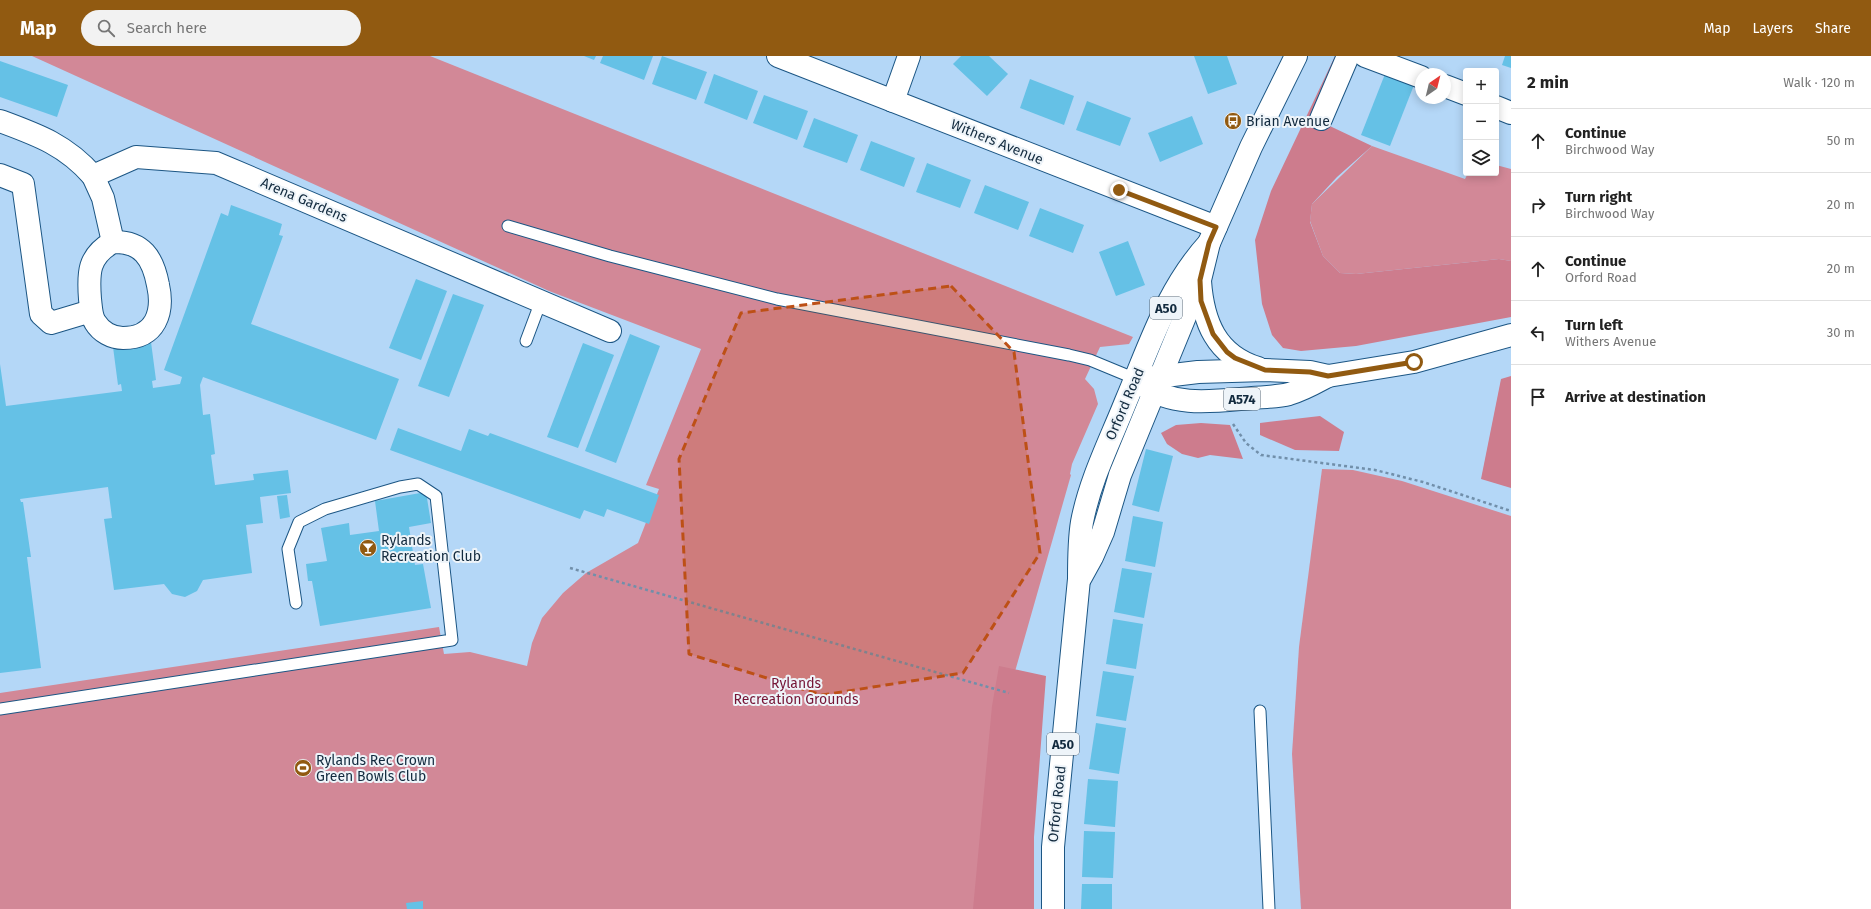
<!DOCTYPE html>
<meta charset="utf-8">
<style>
body{margin:0;font-family:"Fira Sans",sans-serif;background:#f2f2f2;color:#222}
.controls{position:absolute;right:12px;top:12px;display:grid;overflow:hidden;border-radius:4px;box-shadow:0 2px 10px #0003}
.controls button{width:36px;height:36px;display:grid;place-items:center;padding:0;border:0;border-bottom:1px solid #e0e0e0;background:#fff;color:#222;font:20px sans-serif}
.compass{position:absolute;left:1415px;top:12px;width:36px;height:36px;border-radius:50%;background:#fff;box-shadow:0 2px 10px #0003;rotate:35deg}
.stop{position:absolute;width:12px;height:12px;margin:-9px;border:3px solid #915a11;border-radius:50%;background:#fff}
.stop.end{background:#915a11;border-color:#fff;box-shadow:0 1px 4px #0008}
.list{margin:0;padding:0;list-style:none}
h2{display:flex;justify-content:space-between;align-items:center;height:52px;margin:0;padding:0 16px;font-size:17px}
h2 small{font-size:13px;font-weight:400;color:#767676}
.list li{display:grid;grid-template-columns:26px 1fr auto;gap:12px;align-items:center;box-sizing:border-box;height:64px;padding:0 16px;border-top:1px solid #e0e0e0}
.list b{display:block;font-size:15px;white-space:nowrap}
.list p{margin:0;font-size:13px;white-space:nowrap;color:#767676}
.list em{font-size:13px;font-style:normal;color:#767676}
.icon{flex:none;width:22px;height:22px;fill:none;stroke:currentColor;stroke-width:2;stroke-linecap:round;stroke-linejoin:round}
.map{position:relative;flex:none;width:1511px;height:853px;overflow:hidden}
header{display:flex;align-items:center;gap:24px;box-sizing:border-box;height:56px;padding:0 20px;background:#915a11;color:#fff}
header strong{font-size:19px}
nav{display:flex;gap:22px;margin-inline-start:auto;font-size:14px}
.search{width:280px;height:36px;background:#f2f2f2;display:flex;align-items:center;gap:10px;box-sizing:border-box;padding:0 14px;border-radius:22px;color:#767676;font-size:15px}
main{display:flex}
aside{flex:1;background:#fff}
.map>svg:first-child{display:block}
.green{fill:#d28897}
.forest{fill:#cd7c8d}
.building{fill:#65c1e6}
.lines{fill:none;stroke-linecap:round;stroke-linejoin:round}
.service-casing{stroke:#1c5684;stroke-width:13}
.minor-casing{stroke:#1c5684;stroke-width:24}
.primary-casing{stroke:#1c5684;stroke-width:24}
.path{stroke:#718faa;stroke-width:2.5;stroke-dasharray:3 3;stroke-linecap:butt}
.service{stroke:#fff;stroke-width:11}
.minor{stroke:#fff;stroke-width:22}
.primary{stroke:#fff;stroke-width:22}
.route{stroke:#915a11;stroke-width:5}
.marked{fill:#bd5016;fill-opacity:0.2;stroke:#bd5016;stroke-width:3;stroke-dasharray:8 5;stroke-linejoin:round}
.labels{text-anchor:middle;dominant-baseline:central;stroke-width:4;stroke-linejoin:round;paint-order:stroke}
.shield{fill:#eef4f9;stroke:#546776;stroke-width:1}
.shield-label{font-size:13px;font-weight:bold;fill:#122a3e}
.poi-label{font-size:14px;fill:#122a3e;stroke:#eef4f9;text-anchor:start}
.street-label{font-size:14px;fill:#122a3e;stroke:#eef4f9}
.park-label{font-size:14px;fill:#751435;stroke:#eef4f9}
</style>
<header>
<strong>Map</strong>
<div class="search"><svg class="icon" aria-label="search" viewBox="0 0 24 24"><circle cx="10" cy="10" r="6"/><path d="M15 15l6 6"/></svg>Search here</div>
<nav><a>Map</a><a>Layers</a><a>Share</a></nav>
</header>
<main>
<div class="map">
<svg width="1511" height="853" viewBox="0 0 1511 853">
<rect width="100%" height="100%" fill="#b4d7f7"/>
<!-- green -->
<g class="green">
<polygon points="32,0 430,0 1133,281 1129,288 1100,291 1085,323 1094,333 1098,348 1072,408 1070,418 1071,419 1014,619 1004,853 0,853 0,637 439,571 444,598 470,596 527,610 532,587 542,562 563,537 586,517 638,487 659,433 646,429 701,293 549,235"/>
<polygon points="1372,90 1465,123 1468,117 1496,117 1496,109 1511,113 1511,205 1499,203 1356,218 1340,217 1323,200 1310,165 1312,148"/>
<polygon points="1322,413 1353,414 1402,425 1511,460 1511,853 1301,853 1292,698 1299,591"/>
</g>
<!-- forest -->
<g class="forest">
<polygon points="1335,0 1343,0 1315,63 1372,90 1337,121 1312,148 1310,166 1323,200 1340,217 1356,218 1499,203 1511,205 1511,261 1356,290 1301,295 1283,292 1272,279 1262,248 1255,184 1271,135"/>
<polygon points="1511,320 1511,432 1481,423 1501,323"/>
<polygon points="1320,360 1344,376 1339,395 1295,394 1260,379 1260,367"/>
<polygon points="1201,367 1230,369 1243,403 1210,399 1198,402 1182,398 1167,388 1161,377 1176,369"/>
<polygon points="999,610 1046,620 1034,781 1034,853 973,853 992,650"/>
</g>
<!-- building -->
<g class="building">
<polygon points="584,0 596,0 594,4"/>
<polygon points="603,0 653,0 644,24 600,7"/>
<polygon points="662,0 707,16 696,44 652,28"/>
<polygon points="961,0 989,0 1008,18 987,40 953,8"/>
<polygon points="1194,0 1227,0 1237,28 1208,38"/>
<polygon points="1505,0 1511,0 1511,12 1502,9"/>
<polygon points="0,5 68,29 57,61 0,41"/>
<polygon points="714,18 758,35 747,64 704,47"/>
<polygon points="1385,18 1414,29 1390,90 1361,79"/>
<polygon points="1030,23 1074,40 1064,69 1020,52"/>
<polygon points="764,39 808,55 797,84 753,67"/>
<polygon points="1087,45 1131,62 1120,90 1076,74"/>
<polygon points="1192,60 1203,88 1160,106 1148,77"/>
<polygon points="814,62 858,79 847,107 803,91"/>
<polygon points="871,85 915,102 904,131 860,114"/>
<polygon points="927,107 971,124 960,152 916,136"/>
<polygon points="985,129 1029,146 1018,174 974,157"/>
<polygon points="231,149 282,168 279,179 283,180 251,268 399,323 376,384 203,321 200,329 203,359 210,358 215,398 211,399 215,429 254,424 253,418 288,414 291,437 260,441 263,467 246,469 252,517 203,524 197,535 185,541 172,538 164,528 114,534 104,463 112,462 108,431 20,443 21,446 23,446 31,501 27,501 41,612 0,617 0,308 6,350 122,335 121,328 118,329 113,291 151,286 156,324 152,325 153,332 180,328 182,321 164,314 221,157 228,160"/>
<polygon points="1040,152 1084,169 1073,197 1029,180"/>
<polygon points="1128,185 1145,229 1116,240 1099,196"/>
<polygon points="416,223 447,235 421,304 389,292"/>
<polygon points="453,238 484,249 449,341 418,330"/>
<polygon points="630,278 660,290 616,407 585,395"/>
<polygon points="583,287 614,299 578,392 547,381"/>
<polygon points="398,372 461,395 469,373 488,380 490,377 659,439 649,468 607,453 604,461 584,454 580,463 390,394"/>
<polygon points="1146,393 1173,400 1159,456 1132,449"/>
<polygon points="426,436 431,467 409,471 415,509 423,508 431,552 320,570 312,525 308,525 306,508 327,505 321,472 349,467 350,479 379,475 375,445"/>
<polygon points="287,439 290,461 280,463 277,440"/>
<polygon points="1133,460 1163,466 1155,511 1125,505"/>
<polygon points="1122,512 1152,517 1144,562 1114,556"/>
<polygon points="1113,563 1143,568 1136,613 1106,608"/>
<polygon points="1103,615 1134,620 1126,665 1096,660"/>
<polygon points="1096,667 1126,672 1119,718 1089,713"/>
<polygon points="1088,723 1118,725 1115,771 1084,768"/>
<polygon points="1084,775 1115,776 1113,822 1082,821"/>
<polygon points="1082,828 1112,828 1112,853 1081,853"/>
<polygon points="423,845 423,853 407,853 406,847"/>
</g>
<g class="lines">
<defs>
<g id="service">
<polyline points="508,170 610,200 777,243 1069,299 1090,304 1136,323"/>
<polyline points="526,285 541,245"/>
<polyline points="0,653 452,584 436,440 418,428 400,431 325,453 299,466 288,493 296,547"/>
<polyline points="1260,655 1269,853"/>
</g>
<g id="minor">
<polyline points="778,0 1216,171"/>
<polyline points="1365,0 1421,21"/>
<polyline points="1445,30 1466,38"/>
<polyline points="893,45 909,0"/>
<polyline points="1496,51 1511,57"/>
<polyline points="1321,63 1348,0"/>
<path d="M0,65C38,79 66,89 93,120L136,101L216,107L610,275"/>
<polyline points="0,119 23,128 41,258 51,267 91,255"/>
<polyline points="93,120 103,142 113,186"/>
<path d="M113,186C142,185 153,202 158,229C164,256 156,282 123,282C112,282 101,276 95,266C91,260 91,251 90,243C88,217 88,200 113,186Z"/>
</g>
<g id="primary">
<path d="M1200,225C1203,266 1216,299 1258,312"/>
<polyline points="1148,322 1198,316 1265,314 1310,316 1328,320 1414,306 1511,279"/>
<path d="M1142,328C1173,352 1215,345 1252,342C1264,341 1277,341 1289,338C1303,334 1315,327 1328,320"/>
<polyline points="1081,521 1092,501 1103,476 1120,419 1200,224 1209,187 1251,91 1296,0"/>
<path d="M1053,853V791L1079,523C1079,504 1079,484 1082,466C1090,424 1110,385 1126,345C1150,289 1167,233 1209,187"/>
</g>
</defs>
<!-- service casing -->
<use href="#service" class="service-casing"/>
<!-- minor casing -->
<use href="#minor" class="minor-casing"/>
<!-- primary casing -->
<use href="#primary" class="primary-casing"/>
<!-- path -->
<g class="path">
<polyline points="1233,368 1246,387 1261,399 1375,414 1423,426 1511,455"/>
<polyline points="570,512 1009,637"/>
</g>
<!-- service -->
<use href="#service" class="service"/>
<!-- minor -->
<use href="#minor" class="minor"/>
<!-- primary -->
<use href="#primary" class="primary"/>
</g>
<g class="lines">
<!-- route -->
<polyline class="route" points="1119,134 1216,171 1209,187 1200,224 1201,245 1213,278 1227,296 1235,302 1265,314 1310,316 1328,320 1414,306"/>
</g>
<!-- marked area -->
<path class="marked" d="M951,230L1014,296L1040,497L963,617L822,639L689,598L679,403L741,257Z"/>
<!-- icons -->
<defs>
<symbol id="bus-disc" viewBox="-11 -11 22 22"><circle r="9.5" fill="#915a11" stroke="#eef4f9"/><path d="M-5-6H5V4H4V6H2V4H-2V6H-4V4H-5ZM-3.5-4V0h7V-4ZM-3.5 1.2v1.5H-2V1.2ZM2 1.2v1.5H3.5V1.2Z" fill="#fff"/></symbol>
<symbol id="bar-disc" viewBox="-11 -11 22 22"><circle r="9.5" fill="#915a11" stroke="#eef4f9"/><path d="M-6-5H6L.8 .8V4.5H3.5V6h-7V4.5H-.8V.8Z" fill="#fff"/></symbol>
<symbol id="stadium-disc" viewBox="-11 -11 22 22"><circle r="9.5" fill="#915a11" stroke="#eef4f9"/><path d="M0-5a6.5 5 0 1 0 0 10a6.5 5 0 1 0 0-10ZM-3.5-1.8h7v3.6h-7Z" fill="#fff"/></symbol>
</defs>
<g fill-rule="evenodd">
<use href="#bus-disc" x="1223" y="55" width="20" height="20"/>
<use href="#bar-disc" x="358" y="482" width="20" height="20"/>
<use href="#stadium-disc" x="293" y="702" width="20" height="20"/>
</g>
<g class="labels">
<!-- shield labels -->
<g class="shield">
<rect x="1150" y="241" width="32" height="22" rx="3"/>
<rect x="1224" y="332" width="36" height="22" rx="3"/>
<rect x="1047" y="677" width="32" height="22" rx="3"/>
</g>
<g class="shield-label">
<text x="1166" y="252">A50</text>
<text x="1242" y="343">A574</text>
<text x="1063" y="688">A50</text>
</g>
<!-- poi labels -->
<g class="poi-label">
<text x="1246" y="65">Brian Avenue</text>
<text x="381" y="484">Rylands<tspan x="381" dy="16">Recreation Club</tspan></text>
<text x="316" y="704">Rylands Rec Crown<tspan x="316" dy="16">Green Bowls Club</tspan></text>
</g>
<!-- street labels -->
<g class="street-label">
<text transform="translate(997 86) rotate(22)">Withers Avenue</text>
<text transform="translate(304 144) rotate(23)">Arena Gardens</text>
<text transform="translate(1125 348) rotate(-67)">Orford Road</text>
<text transform="translate(1057 748) rotate(-84)">Orford Road</text>
</g>
<!-- park labels -->
<g class="park-label">
<text x="796" y="627">Rylands<tspan x="796" dy="16">Recreation Grounds</tspan></text>
</g>
</g>
</svg>
<div class="controls">
<button>+</button>
<button>−</button>
<button><svg class="icon" aria-label="layers" viewBox="0 0 24 24"><path d="M12 4l9 5-9 5-9-5zM3 14l9 5 9-5"/></svg></button>
</div>
<svg class="compass" viewBox="-18 -18 36 36"><path d="M0-13l5 13h-10z" fill="#e53935"/><path d="M0 13l5-13h-10z" fill="#767676"/></svg>
<div class="stop" style="left:1414px;top:306px"></div>
<div class="stop end" style="left:1119px;top:134px"></div>
</div>
<aside>
<h2>2 min<small>Walk · 120 m</small></h2>
<ul class="list">
<li><svg class="icon" aria-label="ahead" viewBox="0 0 24 24"><path d="M12 20V5M6 11l6-6 6 6"/></svg><div><b>Continue</b><p>Birchwood Way</p></div><em>50 m</em></li>
<li><svg class="icon" aria-label="right" viewBox="0 0 24 24"><path d="M7 20v-9h11M14 6l5 5-5 5"/></svg><div><b>Turn right</b><p>Birchwood Way</p></div><em>20 m</em></li>
<li><svg class="icon" aria-label="ahead" viewBox="0 0 24 24"><path d="M12 20V5M6 11l6-6 6 6"/></svg><div><b>Continue</b><p>Orford Road</p></div><em>20 m</em></li>
<li><svg class="icon" aria-label="left" viewBox="0 0 24 24"><path d="M17 20v-9H6M10 6l-5 5 5 5"/></svg><div><b>Turn left</b><p>Withers Avenue</p></div><em>30 m</em></li>
<li><svg class="icon" aria-label="arrive" viewBox="0 0 24 24"><path d="M6 21V4h12l-3 4 3 4H6"/></svg><div><b>Arrive at destination</b></div></li>
</ul>
</aside>
</main>
